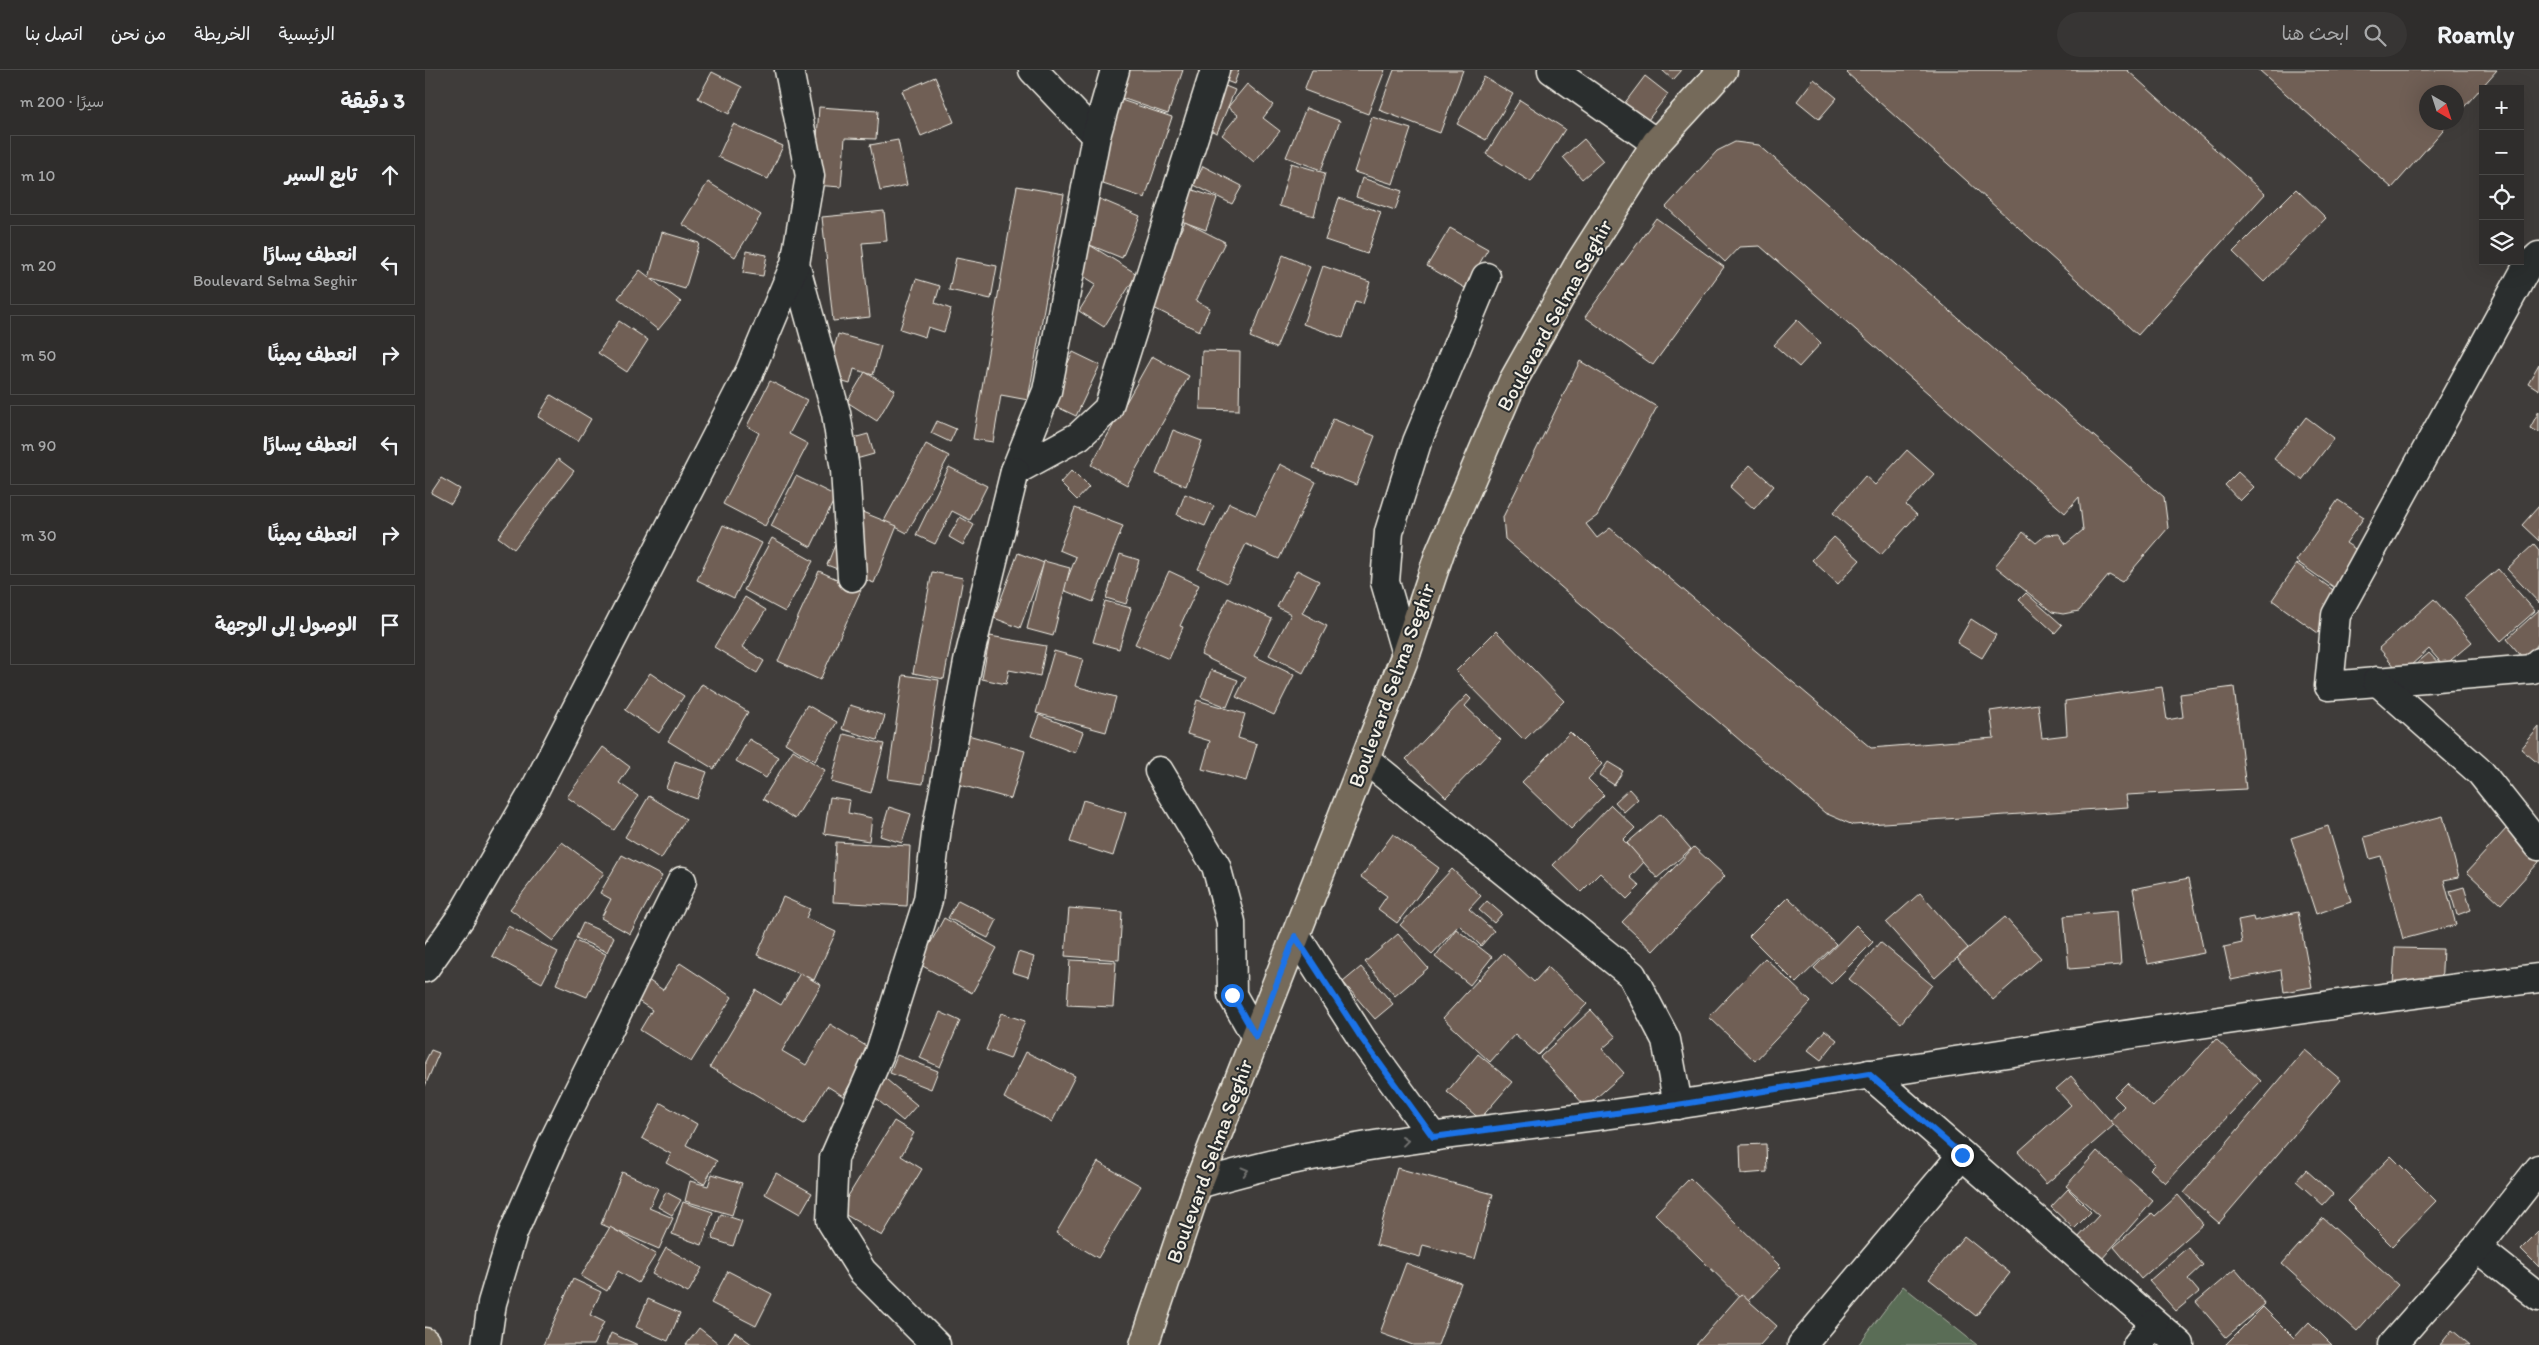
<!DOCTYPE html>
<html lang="ar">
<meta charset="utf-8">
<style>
body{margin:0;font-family:Itim,"Playpen Sans Arabic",sans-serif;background:#373534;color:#f1f3f6;direction:rtl}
.controls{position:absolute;right:15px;top:15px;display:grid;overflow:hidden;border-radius:0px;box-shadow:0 5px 20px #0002}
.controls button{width:45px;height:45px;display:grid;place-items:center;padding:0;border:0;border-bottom:1px solid #4a4948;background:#2f2d2c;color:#f1f3f6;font:25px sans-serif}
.compass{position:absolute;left:1994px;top:15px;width:45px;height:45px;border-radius:50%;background:#2f2d2c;box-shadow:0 5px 20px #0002;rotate:141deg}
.stop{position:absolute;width:15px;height:15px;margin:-11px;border:4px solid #1a73e8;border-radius:50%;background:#fff}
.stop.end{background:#1a73e8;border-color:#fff;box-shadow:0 1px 5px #0008}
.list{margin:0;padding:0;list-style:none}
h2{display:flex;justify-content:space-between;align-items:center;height:65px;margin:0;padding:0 20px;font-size:21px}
h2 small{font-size:16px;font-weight:400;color:#a7a8a9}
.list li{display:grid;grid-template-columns:32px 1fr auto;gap:15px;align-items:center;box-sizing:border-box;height:80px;margin:0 10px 10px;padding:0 10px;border:1px solid #4a4948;border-radius:0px}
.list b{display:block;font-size:19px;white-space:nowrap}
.list p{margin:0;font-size:16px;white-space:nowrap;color:#a7a8a9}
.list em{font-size:16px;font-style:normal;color:#a7a8a9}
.icon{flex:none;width:28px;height:28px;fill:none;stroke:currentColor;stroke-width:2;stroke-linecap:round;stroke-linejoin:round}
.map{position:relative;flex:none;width:2114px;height:1275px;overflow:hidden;direction:ltr}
header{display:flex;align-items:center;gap:30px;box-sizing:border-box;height:70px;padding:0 25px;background:#2f2d2c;border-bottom:1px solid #4a4948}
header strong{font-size:24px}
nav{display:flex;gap:28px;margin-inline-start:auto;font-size:18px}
.search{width:350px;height:45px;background:#373534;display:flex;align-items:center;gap:12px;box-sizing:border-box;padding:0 18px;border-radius:28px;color:#a7a8a9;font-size:19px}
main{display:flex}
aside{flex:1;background:#2f2d2c}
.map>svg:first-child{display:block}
.green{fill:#5a6d57;stroke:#a7afa0}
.building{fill:#6f5f55;stroke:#f4f1e8}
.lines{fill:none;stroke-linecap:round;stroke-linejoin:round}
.minor-casing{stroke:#f4f1e8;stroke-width:31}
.major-casing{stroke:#f4f1e8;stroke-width:31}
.minor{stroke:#2a2d2e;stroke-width:28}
.major{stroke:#746a5a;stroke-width:28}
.oneway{stroke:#71726f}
.route{stroke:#1a73e8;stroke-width:6}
.labels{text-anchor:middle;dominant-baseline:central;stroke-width:4;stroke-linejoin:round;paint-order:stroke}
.street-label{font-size:21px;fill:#f4f1e8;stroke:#2a2d2e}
</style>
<header>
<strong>Roamly</strong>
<div class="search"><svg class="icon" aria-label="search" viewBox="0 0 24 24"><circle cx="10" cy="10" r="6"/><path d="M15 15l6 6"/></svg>ابحث هنا</div>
<nav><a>الرئيسية</a><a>الخريطة</a><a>من نحن</a><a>اتصل بنا</a></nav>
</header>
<main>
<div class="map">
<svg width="2114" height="1275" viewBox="0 0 2114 1275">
<rect width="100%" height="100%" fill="#3f3c3a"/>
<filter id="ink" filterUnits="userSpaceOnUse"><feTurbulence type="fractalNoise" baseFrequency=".02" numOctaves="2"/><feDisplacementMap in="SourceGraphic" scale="10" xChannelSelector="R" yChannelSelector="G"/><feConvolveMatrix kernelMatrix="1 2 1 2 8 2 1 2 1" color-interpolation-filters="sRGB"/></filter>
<g filter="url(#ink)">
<!-- green -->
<polygon class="green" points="1478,1216 1552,1275 1433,1275"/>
<!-- building -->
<g class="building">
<polygon points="694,0 758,0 743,44 685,24"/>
<polygon points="790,0 814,0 809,14 788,6"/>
<polygon points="887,0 960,0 943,44 879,20"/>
<polygon points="969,0 1038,0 1015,63 954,40"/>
<polygon points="1237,0 1257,0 1248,10"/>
<polygon points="1425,0 1702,0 1840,124 1713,265 1422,3"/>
<polygon points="1834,0 2072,0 2032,45 2032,22 2002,22 2002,52 2025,52 1967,118"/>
<polygon points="287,2 317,17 304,44 273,28"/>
<polygon points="1220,6 1243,24 1216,59 1193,42"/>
<polygon points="510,7 529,52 496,66 477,21"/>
<polygon points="1059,7 1088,24 1061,70 1032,54"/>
<polygon points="1389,9 1412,28 1394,49 1372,31"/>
<polygon points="788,11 810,20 792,63 769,54"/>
<polygon points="822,14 848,35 838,48 855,61 829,92 797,65 813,45 803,37"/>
<polygon points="687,27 747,47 720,128 660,108"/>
<polygon points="1095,30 1140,59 1106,112 1061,84"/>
<polygon points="394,37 453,41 451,69 420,68 416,117 389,115"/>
<polygon points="881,38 915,51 896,100 861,87"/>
<polygon points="947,47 986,59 968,114 929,102"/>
<polygon points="308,54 358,76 343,109 293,87"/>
<polygon points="1159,69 1178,91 1157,109 1138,87"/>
<polygon points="473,70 482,115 455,121 445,75"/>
<polygon points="1310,72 1334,75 1739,427 1743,458 1697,512 1684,505 1654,541 1638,544 1627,542 1570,496 1598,462 1611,473 1621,465 1634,464 1641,474 1658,460 1654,427 1640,443 1335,176 1314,177 1300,192 1241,137 1292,81"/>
<polygon points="866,93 900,103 889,146 854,136"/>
<polygon points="778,96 817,116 807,134 769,115"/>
<polygon points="937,108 977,121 970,140 931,127"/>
<polygon points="283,112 336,145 310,187 257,154"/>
<polygon points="592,116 639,124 603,330 576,325 568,372 548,369"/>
<polygon points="759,117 792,128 781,160 748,148"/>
<polygon points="1871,119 1901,148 1839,212 1808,182"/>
<polygon points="668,126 715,146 697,188 650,169"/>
<polygon points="914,128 956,142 942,184 900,170"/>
<polygon points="459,141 462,171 437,173 445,247 408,251 397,147"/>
<polygon points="1231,148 1299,197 1228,295 1160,247"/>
<polygon points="760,152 800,172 771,231 785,238 774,261 719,233"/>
<polygon points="1025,158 1063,179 1040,218 1002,196"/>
<polygon points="237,162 274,173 260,219 224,208"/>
<polygon points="663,174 712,204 679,257 654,241 671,214 647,199"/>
<polygon points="321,181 342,185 338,206 318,203"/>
<polygon points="858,185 885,197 851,278 825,267"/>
<polygon points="531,188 572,196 566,229 524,220"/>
<polygon points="898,196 945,212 938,234 930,232 918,268 878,254"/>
<polygon points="215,200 256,232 233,260 193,228"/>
<polygon points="491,209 515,216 510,233 526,239 519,262 503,257 500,267 475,259"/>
<polygon points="1372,250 1396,273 1374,297 1349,275"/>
<polygon points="194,251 223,270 202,302 173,283"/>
<polygon points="413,264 456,276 448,305 429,299 425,314 401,307"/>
<polygon points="777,281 815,282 814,340 775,339"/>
<polygon points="648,282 675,295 651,346 624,333"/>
<polygon points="727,286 764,306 702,415 666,395"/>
<polygon points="1155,291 1232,337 1172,446 1161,454 1172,468 1185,458 1446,678 1569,668 1565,641 1613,634 1617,668 1642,665 1640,631 1737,617 1742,650 1758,647 1755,624 1809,617 1821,719 1701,725 1703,737 1428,755 1400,743 1080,469 1078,447"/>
<polygon points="2114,294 2114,320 2103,313"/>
<polygon points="440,302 470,320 452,351 422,332"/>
<polygon points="345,311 382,330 364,364 383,374 340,456 298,434 334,363 322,356"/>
<polygon points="126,325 166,349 153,371 113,347"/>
<polygon points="2114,341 2114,362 2105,358"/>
<polygon points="1881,347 1909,368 1877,410 1849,389"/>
<polygon points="908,349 950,366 931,415 888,398"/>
<polygon points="512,351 531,359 525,372 506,363"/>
<polygon points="748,360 777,371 761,416 731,404"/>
<polygon points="443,364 449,384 431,389 425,369"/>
<polygon points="501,374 524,386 482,463 459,451"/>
<polygon points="1482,380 1509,404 1481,435 1492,445 1456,485 1408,443 1440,406 1450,415"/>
<polygon points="133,389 149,401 89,479 73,467"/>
<polygon points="855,394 891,412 854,489 821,474 802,513 773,499 804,433 831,445"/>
<polygon points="1325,395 1349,416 1329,439 1305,417"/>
<polygon points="524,397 562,416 545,450 527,441 510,474 491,465"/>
<polygon points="647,400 664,417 652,430 635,413"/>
<polygon points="1813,402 1829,417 1815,431 1800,415"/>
<polygon points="371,406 411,426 386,477 346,456"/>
<polygon points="16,408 35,419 26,434 6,423"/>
<polygon points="760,424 789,436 780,456 752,445"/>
<polygon points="1913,430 1939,447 1921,473 1941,486 1916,522 1871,491"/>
<polygon points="2114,436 2114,471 2097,455"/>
<polygon points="425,437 472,456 449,513 402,495"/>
<polygon points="650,438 698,456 668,532 638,520 651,487 634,480"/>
<polygon points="535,447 549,455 538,475 524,467"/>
<polygon points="298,455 337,473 309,528 272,510"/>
<polygon points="1409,467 1435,490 1413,514 1387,490"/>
<polygon points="347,468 388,491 360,542 319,520"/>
<polygon points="2109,474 2114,480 2114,533 2082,499"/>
<polygon points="593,483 619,493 595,558 569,548"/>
<polygon points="695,484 714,490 701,534 681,528"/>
<polygon points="619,491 645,498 628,566 602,559"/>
<polygon points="1872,494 1918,527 1893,563 1847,530"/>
<polygon points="2073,499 2110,541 2076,571 2039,528"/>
<polygon points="872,500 894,511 877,543 902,556 878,603 844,585 866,544 852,537"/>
<polygon points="394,501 436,520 395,610 353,591"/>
<polygon points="744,501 774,515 755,556 758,557 744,589 710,574"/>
<polygon points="507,502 538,508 519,609 488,603"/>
<polygon points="1601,523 1637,555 1630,563 1594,530"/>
<polygon points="320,527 341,540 317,577 339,591 332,603 289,577"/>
<polygon points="803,528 847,549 829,586 869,605 849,645 811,627 821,607 776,585"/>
<polygon points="2009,529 2047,572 2019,596 2004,579 1976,604 1954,578"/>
<polygon points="680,531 706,538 694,579 668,572"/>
<polygon points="2114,540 2114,573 2098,588 2082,569"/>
<polygon points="1546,549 1571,565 1557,588 1532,573"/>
<polygon points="1071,561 1139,631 1099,670 1031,601"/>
<polygon points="565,566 621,576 615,606 584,600 581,614 557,609"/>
<polygon points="629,581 658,589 650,616 691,627 681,662 611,643"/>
<polygon points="2004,583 2017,597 1985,599"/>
<polygon points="786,600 813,610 802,637 776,627"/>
<polygon points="225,603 259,626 234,663 200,640"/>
<polygon points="478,605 514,610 498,714 463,709"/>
<polygon points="277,614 323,642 289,699 243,671"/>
<polygon points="1042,625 1046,629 1040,636 1076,670 1021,727 981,689"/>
<polygon points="772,630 820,644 813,668 832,674 821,711 777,699 785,671 762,664"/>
<polygon points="382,635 412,652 390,691 360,673"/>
<polygon points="425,635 460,646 452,670 417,659"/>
<polygon points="614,645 658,662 650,683 606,666"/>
<polygon points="2114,657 2114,694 2096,679"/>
<polygon points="1145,662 1177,694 1163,709 1179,725 1146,759 1097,712"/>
<polygon points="419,664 459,674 446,723 406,712"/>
<polygon points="543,665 600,681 586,729 528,713"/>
<polygon points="324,669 354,687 341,708 311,691"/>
<polygon points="178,677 205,697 194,713 213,726 189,760 142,727"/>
<polygon points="368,680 400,700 370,749 338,729"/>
<polygon points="250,691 282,702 272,729 241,718"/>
<polygon points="1183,692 1198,701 1189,715 1174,705"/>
<polygon points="1204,719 1213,729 1199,742 1190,732"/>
<polygon points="224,726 261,749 236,789 200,767"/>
<polygon points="405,727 425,730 423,743 447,748 444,771 399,764"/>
<polygon points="658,730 701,743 688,786 645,772"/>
<polygon points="1186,735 1210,758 1198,770 1220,791 1205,807 1215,816 1202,829 1175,803 1156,822 1128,795"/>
<polygon points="464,737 486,744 477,773 455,766"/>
<polygon points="1236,744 1266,779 1232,808 1202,773"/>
<polygon points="2018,746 2034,807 2019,810 2031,855 1978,869 1956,786 1945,789 1939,767"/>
<polygon points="2092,747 2114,768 2114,792 2076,834 2042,802"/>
<polygon points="1903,756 1926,832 1891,844 1866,768"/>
<polygon points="968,764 1014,798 972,853 953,839 962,826 936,807"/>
<polygon points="137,772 179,803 128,871 85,839"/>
<polygon points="411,772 485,776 482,836 408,832"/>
<polygon points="1269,777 1300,806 1228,881 1197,852"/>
<polygon points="197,785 237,806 205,864 176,848 186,829 175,823"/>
<polygon points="1027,799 1056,826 1044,839 1069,861 1056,876 1034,855 1007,884 975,855"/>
<polygon points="1764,808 1779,883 1723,894 1708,819"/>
<polygon points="2039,817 2046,840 2032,845 2025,821"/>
<polygon points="1495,823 1543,878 1510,908 1461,853"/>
<polygon points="358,827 385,839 381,848 411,862 389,910 332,885"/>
<polygon points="1363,827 1411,874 1371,913 1324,866"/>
<polygon points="533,830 572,850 563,868 523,848"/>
<polygon points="1062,831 1077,844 1069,853 1054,840"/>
<polygon points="644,838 697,842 694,890 640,886"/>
<polygon points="1692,841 1696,895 1644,899 1639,846"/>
<polygon points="1873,842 1887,917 1859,922 1856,900 1806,910 1799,877 1817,873 1813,850 1828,847 1829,851"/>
<polygon points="1580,847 1616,888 1568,930 1532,888"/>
<polygon points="519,848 572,878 547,923 494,894"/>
<polygon points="158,853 189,867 182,882 151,868"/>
<polygon points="1431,855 1448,872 1406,914 1389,898"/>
<polygon points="83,856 133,882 117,913 67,886"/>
<polygon points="1031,859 1067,887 1045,915 1010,887"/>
<polygon points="973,864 1003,898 970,926 940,892"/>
<polygon points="150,871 181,884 162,927 131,914"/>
<polygon points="1455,872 1507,915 1476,953 1424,909"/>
<polygon points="1970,878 2018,879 2016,918 1968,916"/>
<polygon points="593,882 609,887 603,907 587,902"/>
<polygon points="1078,883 1109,912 1123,897 1162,934 1113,985 1090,964 1065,992 1018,948"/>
<polygon points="1340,888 1386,932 1330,991 1284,947"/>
<polygon points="645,890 691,892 688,937 642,935"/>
<polygon points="255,893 307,927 266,992 215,960 227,940 207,927 220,908 238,920"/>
<polygon points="936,897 968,934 950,949 918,912"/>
<polygon points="375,903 396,915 357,981 381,995 405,954 446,979 418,1026 402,1016 379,1054 285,997 331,920 356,935"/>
<polygon points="1166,940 1191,967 1177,979 1199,1003 1161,1037 1115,987"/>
<polygon points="515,942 535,951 515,997 495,988"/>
<polygon points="576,943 600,951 585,989 561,980"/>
<polygon points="1400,960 1412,970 1396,990 1383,980"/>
<polygon points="1791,969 1836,1011 1740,1113 1725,1099 1730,1094 1685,1051 1699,1036 1689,1026 1702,1013 1728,1037"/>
<polygon points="6,980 14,983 0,1016 0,992"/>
<polygon points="1880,980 1916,1010 1794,1153 1759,1123"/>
<polygon points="601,982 650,1006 627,1052 579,1028"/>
<polygon points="1053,984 1087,1012 1055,1049 1022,1022"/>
<polygon points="472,985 513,1001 506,1019 465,1003"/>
<polygon points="456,1005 492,1035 478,1051 443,1022"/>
<polygon points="1646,1006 1689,1055 1621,1114 1593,1082 1646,1035 1631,1019"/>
<polygon points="236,1033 272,1054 261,1075 292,1091 279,1114 241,1093 246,1084 217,1068"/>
<polygon points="469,1051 489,1063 476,1086 497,1099 457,1166 414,1141"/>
<polygon points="1341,1074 1342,1102 1316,1104 1315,1075"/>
<polygon points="1672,1081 1728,1131 1676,1190 1652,1169 1674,1145 1641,1116"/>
<polygon points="1966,1086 2011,1131 1967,1176 1922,1131"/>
<polygon points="673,1092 716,1116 673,1188 631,1163"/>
<polygon points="972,1098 1068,1124 1050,1189 998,1175 995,1187 951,1175"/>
<polygon points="1881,1100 1908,1124 1898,1135 1871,1111"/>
<polygon points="197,1102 233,1118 224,1138 248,1148 234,1179 176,1154"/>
<polygon points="351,1103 387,1123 375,1144 340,1124"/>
<polygon points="287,1104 317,1113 307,1145 260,1131 265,1111 283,1116"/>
<polygon points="1265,1108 1356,1197 1321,1233 1230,1144"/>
<polygon points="1643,1119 1666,1142 1649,1159 1626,1137"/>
<polygon points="241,1122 256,1130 247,1145 233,1137"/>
<polygon points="1753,1125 1778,1154 1716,1209 1689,1177 1727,1143 1730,1146"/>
<polygon points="258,1132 288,1142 277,1175 247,1164"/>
<polygon points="296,1144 317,1151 308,1176 287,1169"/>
<polygon points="1898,1148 1973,1215 1932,1261 1857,1194"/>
<polygon points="185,1157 231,1184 213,1213 193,1201 182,1221 156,1206"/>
<polygon points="2114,1161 2114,1197 2096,1179"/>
<polygon points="1539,1166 1585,1203 1551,1246 1504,1209"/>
<polygon points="1763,1177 1778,1195 1763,1209 1774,1222 1751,1241 1724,1211"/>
<polygon points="241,1178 277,1198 263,1223 227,1204"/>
<polygon points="981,1193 1036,1213 1013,1275 988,1275 955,1263"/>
<polygon points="1810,1199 1840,1234 1801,1267 1771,1232"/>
<polygon points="303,1201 347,1224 331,1256 286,1233"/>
<polygon points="148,1209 176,1222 165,1245 179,1252 168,1275 118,1275"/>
<polygon points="1316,1224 1352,1256 1335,1275 1271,1275"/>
<polygon points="223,1229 255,1243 243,1271 211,1257"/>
<polygon points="1838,1237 1869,1268 1884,1252 1907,1275 1800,1275"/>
<polygon points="274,1258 293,1273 292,1275 261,1275"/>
<polygon points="2027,1260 2045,1275 2015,1275"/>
<polygon points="310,1262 328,1275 301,1275"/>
<polygon points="186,1263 213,1275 181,1275"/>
</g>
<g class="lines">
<defs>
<g id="minor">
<polyline points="608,0 671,66"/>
<polyline points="690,0 671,66 622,321 590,401 654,366 683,339 790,0"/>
<polyline points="1127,0 1231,73"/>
<polyline points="2114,186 2102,197 1911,545 1904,616 2107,599 2114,592"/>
<polyline points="370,194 411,343 420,400 427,507"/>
<polyline points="981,584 960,512 964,462 992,372 1061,207"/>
<polyline points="1952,611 2056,703 2114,776"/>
<polyline points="940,689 1207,905 1241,970 1253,1035"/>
<polyline points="734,701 791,796 806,852 807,925 831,967"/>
<polyline points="871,866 937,969 1008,1067"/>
<polyline points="0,898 36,847 109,721 325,301 370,194 385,106 364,0"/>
<polyline points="1444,1004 1755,1275"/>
<path d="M773,1114C812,1103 852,1092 892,1085C1013,1062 1136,1053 1257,1034C1542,989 1827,943 2114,908"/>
<polyline points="2052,1178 2114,1227"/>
<polyline points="61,1275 67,1233 88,1163 127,1074 257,811"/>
<polyline points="511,1275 437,1201 406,1151 409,1088 454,985 503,830 512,757 543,592 590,401"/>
<polyline points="1377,1275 1537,1085"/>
<polyline points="1712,1275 1729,1254"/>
<polyline points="1967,1275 2052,1178 2114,1099"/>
</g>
<g id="major">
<polyline points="0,1272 1,1275"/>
<polyline points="719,1275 773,1114 981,584 1015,482 1088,311 1155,192 1231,73 1298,0"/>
</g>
</defs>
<!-- minor casing -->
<use href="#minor" class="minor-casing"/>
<!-- major casing -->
<use href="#major" class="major-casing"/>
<!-- minor -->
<use href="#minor" class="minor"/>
<!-- major -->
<use href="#major" class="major"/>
</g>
<!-- one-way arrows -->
<defs><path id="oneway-chevron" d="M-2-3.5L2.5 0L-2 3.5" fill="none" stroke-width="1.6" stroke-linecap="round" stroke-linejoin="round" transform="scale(1.25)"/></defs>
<g class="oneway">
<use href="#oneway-chevron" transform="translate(980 1071) rotate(-7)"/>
<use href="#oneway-chevron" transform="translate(820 1101) rotate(-15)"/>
</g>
</g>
<g class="lines" filter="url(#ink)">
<!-- route -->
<polyline class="route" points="807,925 831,967 870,866 937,969 1008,1067 1252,1035 1444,1004 1537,1085"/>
</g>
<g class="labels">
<!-- street labels -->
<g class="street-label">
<text transform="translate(1129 245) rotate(-61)">Boulevard Selma Seghir</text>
<text transform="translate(966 615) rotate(-70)">Boulevard Selma Seghir</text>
<text transform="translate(784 1091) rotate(-70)">Boulevard Selma Seghir</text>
</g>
</g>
</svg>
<div class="controls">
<button>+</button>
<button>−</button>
<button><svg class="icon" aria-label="locate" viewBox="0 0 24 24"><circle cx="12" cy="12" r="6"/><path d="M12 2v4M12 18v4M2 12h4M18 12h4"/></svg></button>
<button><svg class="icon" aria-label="layers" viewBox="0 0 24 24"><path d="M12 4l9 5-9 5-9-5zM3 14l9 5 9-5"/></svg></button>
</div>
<svg class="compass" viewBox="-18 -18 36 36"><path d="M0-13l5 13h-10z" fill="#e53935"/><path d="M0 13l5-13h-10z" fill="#a7a8a9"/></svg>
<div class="stop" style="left:807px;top:925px"></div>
<div class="stop end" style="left:1537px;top:1085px"></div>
</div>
<aside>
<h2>3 دقيقة<small>سيرًا · 200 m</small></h2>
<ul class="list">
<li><svg class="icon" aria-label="ahead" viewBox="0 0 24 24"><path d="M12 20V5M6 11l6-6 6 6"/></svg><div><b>تابع السير</b></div><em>10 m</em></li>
<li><svg class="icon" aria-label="left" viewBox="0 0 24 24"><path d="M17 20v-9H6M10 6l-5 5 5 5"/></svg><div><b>انعطف يسارًا</b><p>Boulevard Selma Seghir</p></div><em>20 m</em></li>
<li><svg class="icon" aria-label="right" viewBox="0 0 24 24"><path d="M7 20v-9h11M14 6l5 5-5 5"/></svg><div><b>انعطف يمينًا</b></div><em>50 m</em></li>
<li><svg class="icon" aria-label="left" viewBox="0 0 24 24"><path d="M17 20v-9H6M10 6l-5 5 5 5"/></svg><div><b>انعطف يسارًا</b></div><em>90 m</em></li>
<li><svg class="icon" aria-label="right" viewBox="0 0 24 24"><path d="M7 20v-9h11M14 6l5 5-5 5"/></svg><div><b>انعطف يمينًا</b></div><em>30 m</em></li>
<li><svg class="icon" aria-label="arrive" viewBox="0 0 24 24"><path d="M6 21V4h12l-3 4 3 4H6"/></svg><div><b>الوصول إلى الوجهة</b></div></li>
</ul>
</aside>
</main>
